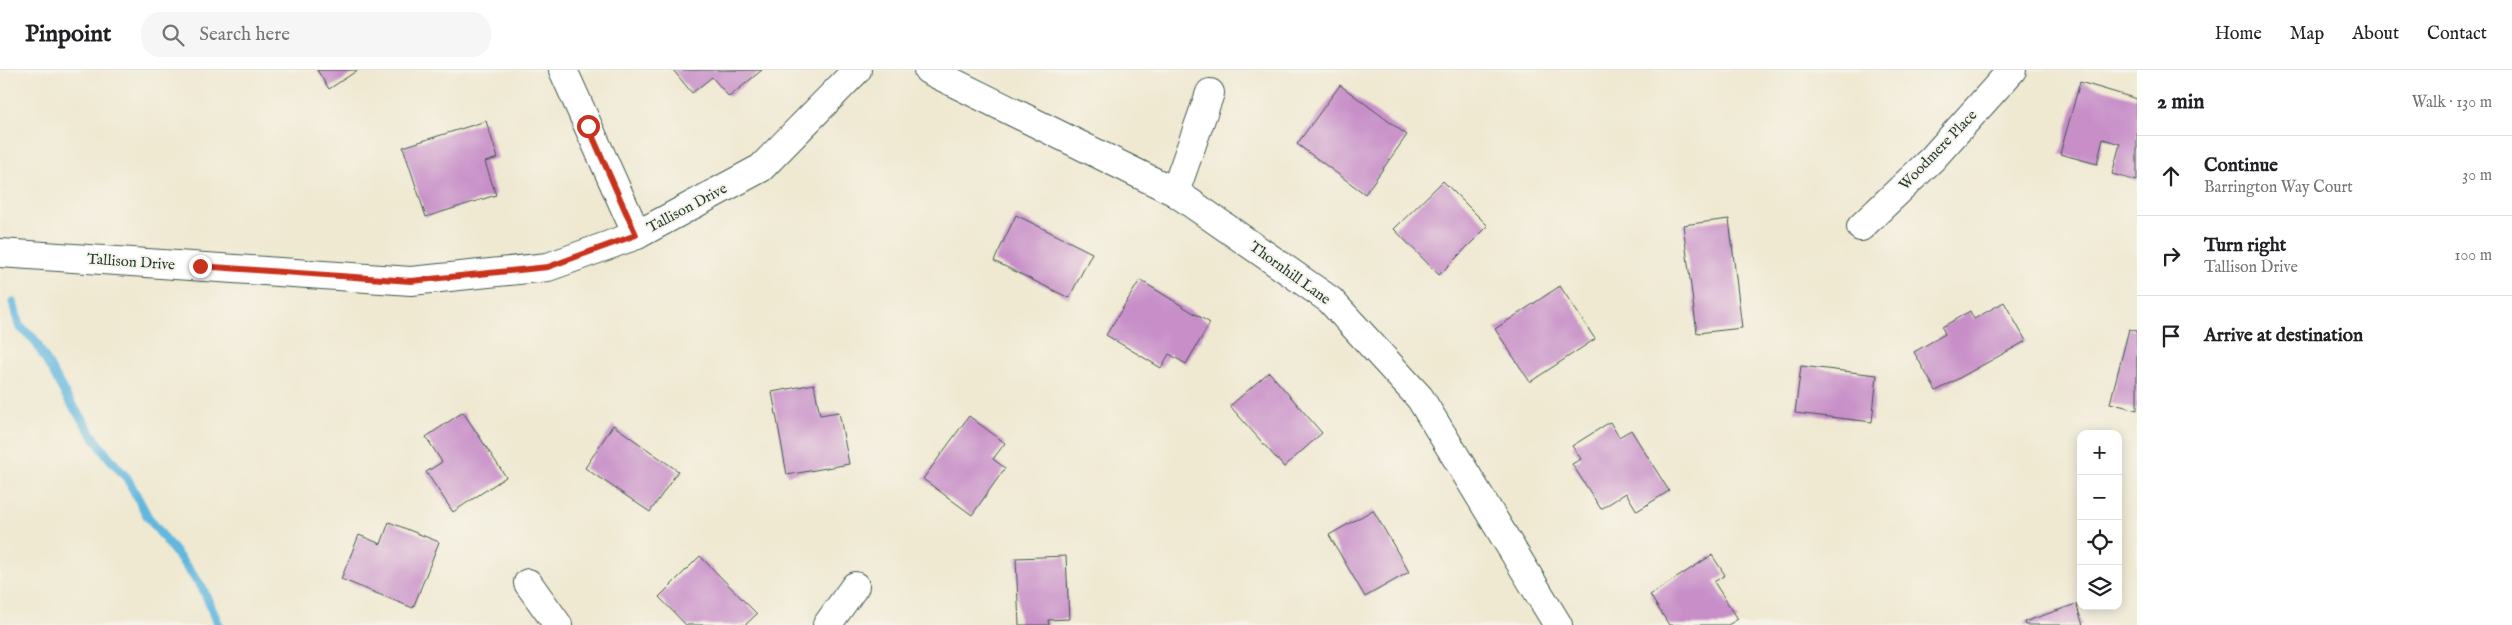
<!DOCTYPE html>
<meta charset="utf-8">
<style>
body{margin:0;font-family:"IM FELL English",serif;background:#f6f6f6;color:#202124}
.controls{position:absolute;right:15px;bottom:15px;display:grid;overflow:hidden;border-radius:10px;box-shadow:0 2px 12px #0003}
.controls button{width:45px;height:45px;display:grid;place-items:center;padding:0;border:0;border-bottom:1px solid #e0e0e0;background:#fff;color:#202124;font:25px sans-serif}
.stop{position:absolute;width:15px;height:15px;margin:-11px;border:4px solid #c8321e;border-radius:50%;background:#fff}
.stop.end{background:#c8321e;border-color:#fff;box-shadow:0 1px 5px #0008}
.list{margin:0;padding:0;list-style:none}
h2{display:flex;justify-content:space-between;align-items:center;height:65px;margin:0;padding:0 20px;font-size:21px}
h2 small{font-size:16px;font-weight:400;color:#757577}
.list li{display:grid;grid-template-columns:32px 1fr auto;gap:15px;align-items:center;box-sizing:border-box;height:80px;padding:0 20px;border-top:1px solid #e0e0e0}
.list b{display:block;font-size:19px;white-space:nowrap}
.list p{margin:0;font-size:16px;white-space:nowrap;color:#757577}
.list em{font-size:16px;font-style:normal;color:#757577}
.icon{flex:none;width:28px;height:28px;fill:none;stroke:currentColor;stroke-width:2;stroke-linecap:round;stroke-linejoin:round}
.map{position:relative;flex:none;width:2137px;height:555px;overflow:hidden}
header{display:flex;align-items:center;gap:30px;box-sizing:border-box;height:70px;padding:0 25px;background:#fff;border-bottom:1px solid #e0e0e0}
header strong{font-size:24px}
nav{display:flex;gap:28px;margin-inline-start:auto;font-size:18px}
.search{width:350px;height:45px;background:#f6f6f6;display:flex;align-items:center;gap:12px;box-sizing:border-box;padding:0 18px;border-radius:20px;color:#757577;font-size:19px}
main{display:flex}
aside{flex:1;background:#fff}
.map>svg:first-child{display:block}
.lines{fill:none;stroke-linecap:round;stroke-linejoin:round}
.stream{stroke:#62b7de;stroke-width:9}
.building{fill:#c78ec8}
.minor-casing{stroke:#3e574c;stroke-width:30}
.minor{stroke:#fff;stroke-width:28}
.route{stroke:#c8321e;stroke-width:6}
.labels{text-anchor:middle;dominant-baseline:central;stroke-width:4;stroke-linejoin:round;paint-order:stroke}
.street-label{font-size:15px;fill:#1f3d34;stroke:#f7f3e8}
</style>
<header>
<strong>Pinpoint</strong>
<div class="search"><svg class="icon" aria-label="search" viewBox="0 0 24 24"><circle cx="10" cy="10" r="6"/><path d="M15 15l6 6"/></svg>Search here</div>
<nav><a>Home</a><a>Map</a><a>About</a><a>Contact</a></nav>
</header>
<main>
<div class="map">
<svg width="2137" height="555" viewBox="0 0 2137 555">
<rect width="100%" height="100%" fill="#f7f3e8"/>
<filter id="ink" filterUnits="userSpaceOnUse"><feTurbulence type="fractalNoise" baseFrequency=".02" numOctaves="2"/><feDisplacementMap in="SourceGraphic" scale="10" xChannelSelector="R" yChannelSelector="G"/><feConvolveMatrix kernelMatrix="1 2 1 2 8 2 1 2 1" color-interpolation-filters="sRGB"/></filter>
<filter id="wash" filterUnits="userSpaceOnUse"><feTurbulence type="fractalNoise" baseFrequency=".0096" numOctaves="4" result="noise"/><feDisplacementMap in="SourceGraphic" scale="20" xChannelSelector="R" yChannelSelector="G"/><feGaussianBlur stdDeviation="1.12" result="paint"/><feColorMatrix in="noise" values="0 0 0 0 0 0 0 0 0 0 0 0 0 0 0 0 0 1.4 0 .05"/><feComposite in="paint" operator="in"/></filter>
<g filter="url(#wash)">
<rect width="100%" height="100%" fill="#efe9d2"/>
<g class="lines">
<!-- stream -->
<polyline class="stream" points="13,232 19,256 34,269 68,329 105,383 127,408 148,447 202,517 219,555"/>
</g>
<g id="blocks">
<!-- building -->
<g class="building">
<polygon points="317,0 358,0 329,19"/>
<polygon points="673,0 762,0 729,27 712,7 692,23"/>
<polygon points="2080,12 2137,29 2137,111 2112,104 2120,74 2103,69 2097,94 2060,84"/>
<polygon points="1340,15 1407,65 1365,124 1297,74"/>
<polygon points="486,51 498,88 485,92 496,125 426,147 403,77"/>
<polygon points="1443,111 1488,156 1439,205 1394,159"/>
<polygon points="1016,145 1092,183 1069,228 994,191"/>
<polygon points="1729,149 1742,258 1697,263 1683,155"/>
<polygon points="1140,210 1210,253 1186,294 1169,284 1161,298 1106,265"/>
<polygon points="1560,216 1595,269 1530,312 1495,259"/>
<polygon points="2004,232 2026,271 1936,321 1914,282 1945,264 1942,257 1970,241 1974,249"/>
<polygon points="2129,259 2137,261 2137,340 2110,333"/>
<polygon points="1801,296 1877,305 1872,352 1795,343"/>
<polygon points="1269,302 1322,363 1284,397 1230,336"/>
<polygon points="814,314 820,345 839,342 849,394 787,405 772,322"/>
<polygon points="463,342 506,407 453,442 426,402 442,392 426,367"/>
<polygon points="969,346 1005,373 993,389 1005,398 972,445 923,409"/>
<polygon points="1610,352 1619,367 1631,360 1669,421 1637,441 1626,423 1601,439 1572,394 1581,389 1572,376"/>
<polygon points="613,355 678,401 650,442 585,398"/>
<polygon points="1373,440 1409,502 1365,527 1329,465"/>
<polygon points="389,452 439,472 413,538 341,509 359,465 381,474"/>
<polygon points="1712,485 1725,505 1714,512 1738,549 1728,555 1669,555 1650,525"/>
<polygon points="700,486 757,544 745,555 686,555 659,527"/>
<polygon points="1066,486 1069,549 1048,550 1049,555 1019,555 1016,488"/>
<polygon points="2076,534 2083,555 2025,555 2024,552"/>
</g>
</g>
</g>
<g filter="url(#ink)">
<use href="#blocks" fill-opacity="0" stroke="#3e574c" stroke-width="1"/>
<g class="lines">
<defs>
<g id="minor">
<polyline points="563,0 637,165"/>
<polyline points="928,0 1175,122 1330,230 1420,328 1558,555"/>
<polyline points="1175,122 1210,23"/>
<polyline points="1861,157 1932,89 2012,0"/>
<polyline points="0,183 411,211 548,197 637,165 761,98 857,0"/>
<polyline points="528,513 558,555"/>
<polyline points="827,555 855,516"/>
</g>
</defs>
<!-- minor casing -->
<use href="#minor" class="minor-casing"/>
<!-- minor -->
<use href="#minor" class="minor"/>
</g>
</g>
<g class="lines" filter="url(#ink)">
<!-- route -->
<polyline class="route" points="200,196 411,211 548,197 636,165 588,56"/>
</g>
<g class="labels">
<!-- street labels -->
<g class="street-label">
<text transform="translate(1938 80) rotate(-46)">Woodmere Place</text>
<text transform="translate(687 138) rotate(-28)">Tallison Drive</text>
<text transform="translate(131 192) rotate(4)">Tallison Drive</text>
<text transform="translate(1290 203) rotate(36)">Thornhill Lane</text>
</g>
</g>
</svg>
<div class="controls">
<button>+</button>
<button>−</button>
<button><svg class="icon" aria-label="locate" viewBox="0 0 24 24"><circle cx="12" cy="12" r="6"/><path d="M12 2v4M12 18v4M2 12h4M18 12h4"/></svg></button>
<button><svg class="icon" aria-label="layers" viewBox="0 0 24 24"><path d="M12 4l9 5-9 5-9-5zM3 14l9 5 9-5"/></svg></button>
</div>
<div class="stop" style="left:588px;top:56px"></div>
<div class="stop end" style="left:200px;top:196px"></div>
</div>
<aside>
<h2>2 min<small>Walk · 130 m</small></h2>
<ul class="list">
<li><svg class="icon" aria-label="ahead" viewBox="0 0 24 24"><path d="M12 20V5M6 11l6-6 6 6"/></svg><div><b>Continue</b><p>Barrington Way Court</p></div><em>30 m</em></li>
<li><svg class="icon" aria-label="right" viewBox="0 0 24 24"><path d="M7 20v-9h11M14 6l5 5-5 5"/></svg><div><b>Turn right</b><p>Tallison Drive</p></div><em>100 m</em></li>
<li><svg class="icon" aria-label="arrive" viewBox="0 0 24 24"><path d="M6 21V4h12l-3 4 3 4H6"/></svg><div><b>Arrive at destination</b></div></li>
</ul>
</aside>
</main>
